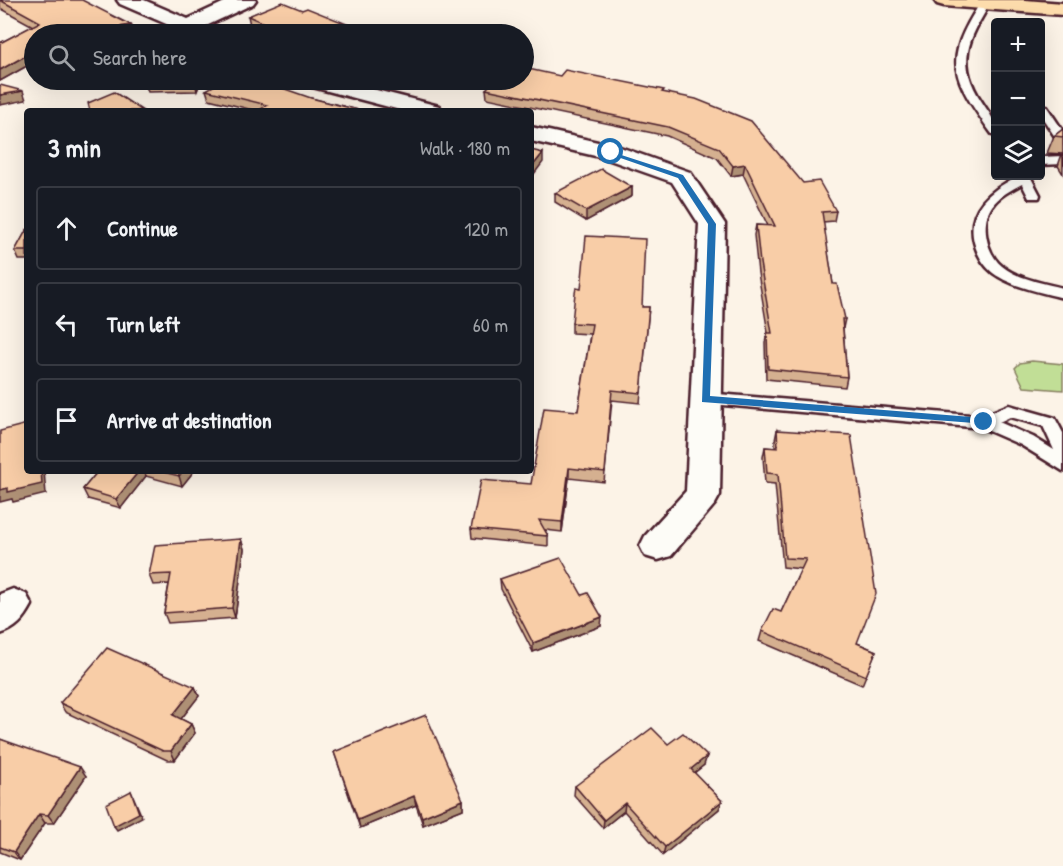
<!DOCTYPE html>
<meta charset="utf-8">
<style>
body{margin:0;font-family:"Patrick Hand",sans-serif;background:#20242c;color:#f1f3f6}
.controls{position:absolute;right:18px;top:18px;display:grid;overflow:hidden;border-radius:6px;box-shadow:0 6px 24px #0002}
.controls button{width:54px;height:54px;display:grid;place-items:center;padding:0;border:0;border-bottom:2px solid #363941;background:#171b24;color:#f1f3f6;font:30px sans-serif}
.stop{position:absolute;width:18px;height:18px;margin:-14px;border:4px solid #1f6fb2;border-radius:50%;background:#fff}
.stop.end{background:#1f6fb2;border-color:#fff;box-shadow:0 2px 6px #0008}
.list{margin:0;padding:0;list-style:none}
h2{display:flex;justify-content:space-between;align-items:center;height:78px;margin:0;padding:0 24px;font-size:26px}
h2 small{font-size:20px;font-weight:400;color:#9ea1a6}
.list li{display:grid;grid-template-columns:39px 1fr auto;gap:18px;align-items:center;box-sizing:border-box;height:84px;margin:0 12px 12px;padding:0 12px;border:2px solid #363941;border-radius:6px}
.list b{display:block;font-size:22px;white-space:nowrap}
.list em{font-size:20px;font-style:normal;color:#9ea1a6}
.icon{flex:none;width:33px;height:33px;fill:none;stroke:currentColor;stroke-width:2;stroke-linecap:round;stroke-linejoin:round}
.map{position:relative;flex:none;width:1063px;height:866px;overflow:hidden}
.search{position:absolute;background:#171b24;box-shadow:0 6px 24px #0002;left:24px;top:24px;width:510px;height:66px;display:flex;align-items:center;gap:15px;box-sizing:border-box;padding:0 21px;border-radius:33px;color:#9ea1a6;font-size:22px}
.panel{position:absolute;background:#171b24;box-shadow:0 6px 24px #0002;left:24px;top:108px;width:510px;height:366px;border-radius:6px}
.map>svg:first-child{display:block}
.green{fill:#c1de96;stroke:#867e60;stroke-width:1.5}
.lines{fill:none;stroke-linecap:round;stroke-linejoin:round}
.service-casing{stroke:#4a1f2b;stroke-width:5}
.minor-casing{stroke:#4a1f2b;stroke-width:5}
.trunk-casing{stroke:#4a1f2b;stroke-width:5}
.service{fill:#fdfcf7;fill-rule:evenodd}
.minor{fill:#fdfcf7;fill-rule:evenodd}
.trunk{fill:#fddcac;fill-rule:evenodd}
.wall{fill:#d5b090;stroke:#4a1f2b;stroke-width:1.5}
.shaded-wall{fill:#ae9075;stroke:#4a1f2b;stroke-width:1.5}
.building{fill:#f8cda7;stroke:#4a1f2b;stroke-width:1.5}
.route{fill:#1f6fb2}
</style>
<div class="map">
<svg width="1063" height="866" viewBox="0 0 1063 866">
<rect width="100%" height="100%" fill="#fcf3e7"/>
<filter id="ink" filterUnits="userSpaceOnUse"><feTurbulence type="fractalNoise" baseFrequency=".0167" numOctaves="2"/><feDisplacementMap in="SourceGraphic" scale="12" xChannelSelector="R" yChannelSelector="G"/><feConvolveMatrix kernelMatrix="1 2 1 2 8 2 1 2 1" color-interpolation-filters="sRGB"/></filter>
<g filter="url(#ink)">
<!-- green -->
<polygon class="green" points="1032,361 1063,364 1063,390 1024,387 1015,368 1020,363"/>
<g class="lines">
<defs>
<g id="service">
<path d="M981,2L990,4C968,40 956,63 982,102C989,113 996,120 996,134H992C953,78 941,63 981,2Z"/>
<polygon points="1040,106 1047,107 1063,131 1063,144 1059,143 1040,114"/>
<polygon points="1063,156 1063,164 1040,165 1040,157"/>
<path d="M1018,176H1030L1040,195L1039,198H1029L1022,184C1011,190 999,196 992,206C980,223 986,253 1002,266C1018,279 1043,283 1063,288V298C1041,292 1012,287 993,273C984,266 977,254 974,242C966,208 991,190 1018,176Z"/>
<path d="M706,393L982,416L1009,405L1055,418L1063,433V471L1021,445L982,428L700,403L698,399L700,395ZM1010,417L1043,426L1054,450L1033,437L999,422Z"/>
</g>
<g id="minor">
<polygon points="117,0 144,0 188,19 229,0 256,0 253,4 206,26 214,29 216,34 167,34 165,32 171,26 120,4"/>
<polygon points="302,80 337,80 439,106 443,111 404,111 305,85"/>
<polygon points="531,127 620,147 690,172 725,224 720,495 715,504 671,556 658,560 645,556 640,546 645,536 686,491 699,224 672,182 604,158 531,141"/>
<path d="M13,589L26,594L32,605C24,620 16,629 0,634V594Z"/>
</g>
<polygon id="trunk" points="934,0 1025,0 1063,3 1063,15 944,6 937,4"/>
</defs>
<!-- service casing -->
<use href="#service" class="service-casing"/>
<!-- minor casing -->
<use href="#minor" class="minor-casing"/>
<!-- trunk casing -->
<use href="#trunk" class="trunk-casing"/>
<!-- service -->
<use href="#service" class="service"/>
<!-- minor -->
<use href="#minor" class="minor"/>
<!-- trunk -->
<use href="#trunk" class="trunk"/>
</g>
<!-- wall -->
<g class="wall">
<polygon points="0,0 133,34 34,34 34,62 0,81 0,43 33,26 0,8"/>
<polygon points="302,10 358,34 271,34 250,25 248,16"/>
<polygon points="147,80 201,80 197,91 148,92 145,83"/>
<polygon points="486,89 663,92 803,183 836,211 834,221 823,222 833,284 845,319 843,328 847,377 845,387 766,379 765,343 767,333 768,333 758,273 754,235 756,225 768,226 743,174 731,176 717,158 667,136 487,98"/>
<polygon points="206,90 311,98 362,111 257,111 209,99"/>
<polygon points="1063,129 1063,174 1058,166 1062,154 1047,153 1054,136"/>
<polygon points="632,187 632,196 586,221 555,202 555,193"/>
<polygon points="27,229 27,260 19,260 15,251"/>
<polygon points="642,307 649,307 640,403 612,400 604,482 569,478 562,532 545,530 548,536 548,546 472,538 471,529 531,484 578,411 590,334 572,333 572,323"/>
<polygon points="777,430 857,643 876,651 862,685 759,641 762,631 781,612 801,569 783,567 775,484 765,483 763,457 765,447 775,448 775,440"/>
<polygon points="98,471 194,471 182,486 146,476 121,508 88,499 83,489"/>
<polygon points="241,539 244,549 235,618 168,623 164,613 169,584 153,585 149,575"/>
<polygon points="500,579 582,595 601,626 533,652 501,589"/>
<polygon points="195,687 199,696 181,719 191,724 195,733 175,760 167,760 65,712 60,703"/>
<polygon points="0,739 86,776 54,823 45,823 20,860 0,852"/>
<polygon points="668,744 704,765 694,773 722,801 719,809 663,855 624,811 603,828 574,795 575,786"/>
<polygon points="334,752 463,800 463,809 423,825 416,805 360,828"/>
</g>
<!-- shaded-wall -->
<g class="shaded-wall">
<polygon points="131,25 133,34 72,34"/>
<polygon points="357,28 358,34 346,34"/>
<polygon points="34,51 34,62 0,81 0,70"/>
<polygon points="196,80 201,80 197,91 195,82"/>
<polygon points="23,91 26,100 0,105 0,95"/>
<polygon points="543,153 543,162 531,178 531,168"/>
<polygon points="745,164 743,174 731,176 733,166"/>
<polygon points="632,187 632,196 586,221 586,211"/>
<polygon points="569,468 569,478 562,532 562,522"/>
<polygon points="41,471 44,471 46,494 13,502 12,499 0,502 0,490"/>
<polygon points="139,471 144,471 146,476 121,508 116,499"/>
<polygon points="183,471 194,471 182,486 179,476"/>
<polygon points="241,539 244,549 235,618 232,608"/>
<polygon points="602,617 601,626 533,652 533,643"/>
<polygon points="195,687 199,696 177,724 173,715"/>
<polygon points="191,724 195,733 175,760 171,751"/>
<polygon points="707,756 704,765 689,777 691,769"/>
<polygon points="80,767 86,776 54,823 48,815"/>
<polygon points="131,791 142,817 117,830 114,826"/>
<polygon points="414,796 416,805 360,828 358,820"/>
<polygon points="463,800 463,809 423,825 422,817"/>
<polygon points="722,801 719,809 663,855 665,847"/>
<polygon points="625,803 624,811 603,828 604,820"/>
<polygon points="39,814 45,823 20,860 14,852"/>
</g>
<!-- building -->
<g class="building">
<polygon points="0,0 82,0 131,25 72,34 34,34 34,51 0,70 0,43 40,22"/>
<polygon points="282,2 302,10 307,8 357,28 346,34 289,34 248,16"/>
<polygon points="524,68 560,76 565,70 664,90 662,92 696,99 751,121 803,183 819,181 836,211 822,212 833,284 837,284 845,319 842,319 847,377 768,369 767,333 772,333 760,263 756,225 775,226 745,164 733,166 719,148 668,127 486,89 495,80 524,80"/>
<polygon points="147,80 196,80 195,82 145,83"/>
<polygon points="224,80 259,80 311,98 362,111 258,111 267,105 206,90"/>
<polygon points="0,85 23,91 0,95"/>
<polygon points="114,92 143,111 90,111 88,103"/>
<polygon points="1063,129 1063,137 1054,136"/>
<polygon points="531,150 543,153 531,168"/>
<polygon points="601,169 632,187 586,211 555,193"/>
<polygon points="27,229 27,251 15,251"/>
<polygon points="586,236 645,239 642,307 649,307 641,393 612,390 605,472 569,468 562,522 539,520 548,536 471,529 481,480 531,484 544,408 578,411 592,324 572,323 575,293 576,288 581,289"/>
<polygon points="27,424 27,471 41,471 42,484 8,492 8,488 0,490 0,431"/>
<polygon points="777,430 851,435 876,594 857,643 876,651 866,676 762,631 773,609 781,612 806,559 785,558 778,474 767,473 765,447 778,448"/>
<polygon points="98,471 139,471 116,499 83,489"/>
<polygon points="159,471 183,471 179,476"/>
<polygon points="241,539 232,608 164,613 171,574 149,575 155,545"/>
<polygon points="561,558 582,595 588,593 602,617 533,643 500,579"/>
<polygon points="107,648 195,687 173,715 191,724 171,751 163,751 60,703"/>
<polygon points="426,715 463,800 422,817 414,796 358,820 334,752"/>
<polygon points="652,728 668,744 683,733 707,756 691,769 722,801 665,847 625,803 604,820 575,786"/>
<polygon points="0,739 80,767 48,815 39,814 14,852 0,847"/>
<polygon points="131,791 139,813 114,826 106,804"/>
</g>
</g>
<!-- route -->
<polygon class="route" points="609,151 683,175 716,224 710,396 984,418 987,419 987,424 702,402 708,224 678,178 609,154"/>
</svg>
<div class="controls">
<button>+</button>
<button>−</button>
<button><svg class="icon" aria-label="layers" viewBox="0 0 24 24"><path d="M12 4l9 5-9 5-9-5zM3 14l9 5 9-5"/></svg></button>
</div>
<div class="stop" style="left:611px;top:152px"></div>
<div class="stop end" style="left:984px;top:422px"></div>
<div class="search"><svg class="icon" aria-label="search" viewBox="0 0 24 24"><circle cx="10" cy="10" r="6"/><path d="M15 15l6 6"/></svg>Search here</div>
<section class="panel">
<h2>3 min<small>Walk · 180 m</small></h2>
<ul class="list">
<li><svg class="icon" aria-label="ahead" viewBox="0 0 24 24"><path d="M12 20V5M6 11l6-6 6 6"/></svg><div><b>Continue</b></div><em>120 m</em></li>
<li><svg class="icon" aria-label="left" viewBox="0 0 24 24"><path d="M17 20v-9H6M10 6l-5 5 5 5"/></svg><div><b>Turn left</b></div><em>60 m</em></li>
<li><svg class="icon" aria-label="arrive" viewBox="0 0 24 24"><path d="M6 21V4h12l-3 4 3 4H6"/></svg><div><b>Arrive at destination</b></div></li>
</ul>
</section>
</div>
